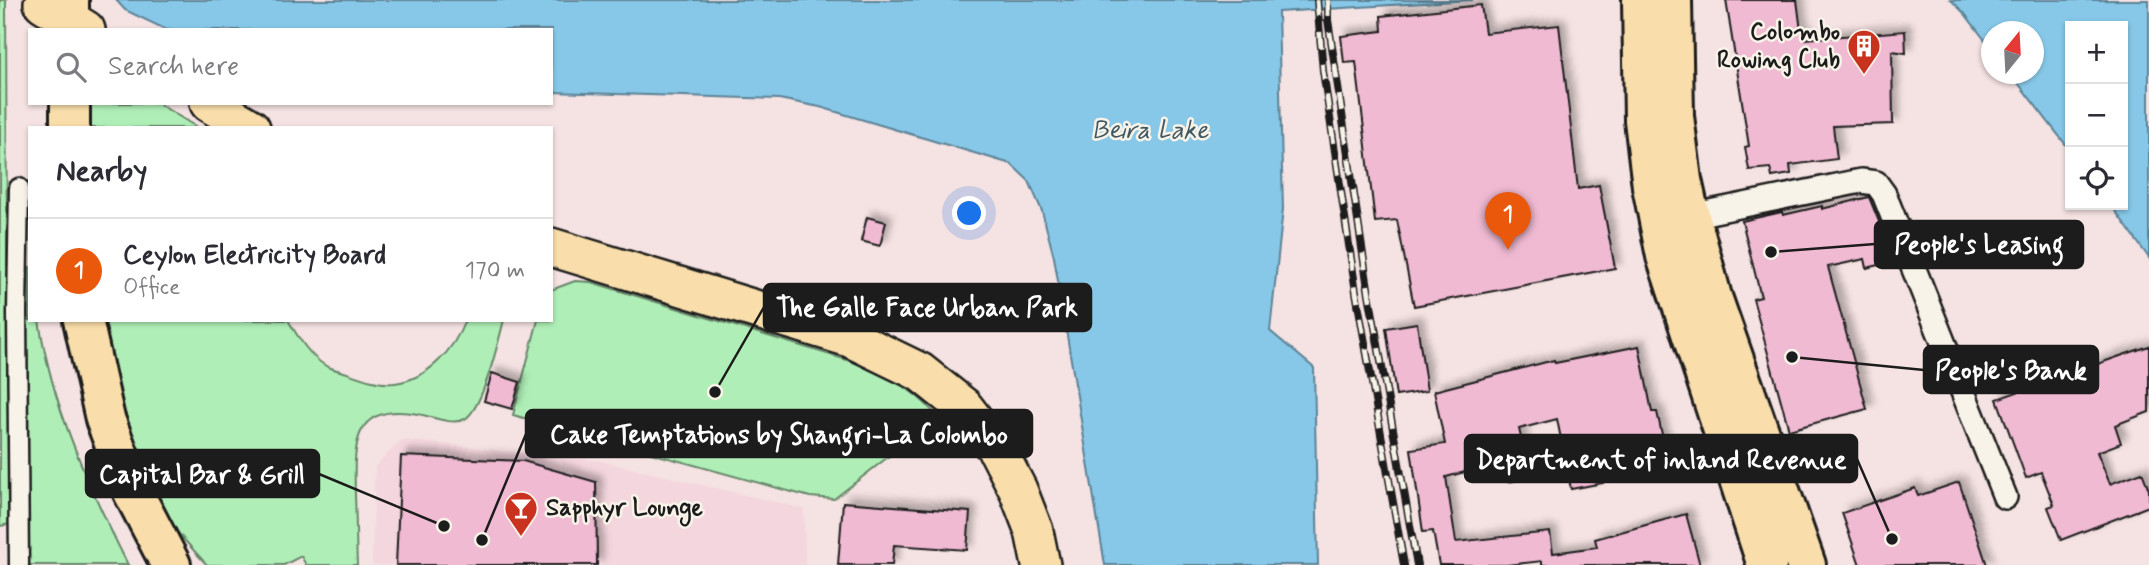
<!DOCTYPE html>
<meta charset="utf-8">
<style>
body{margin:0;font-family:Mynerve,sans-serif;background:#f2f2f3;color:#2b2b33}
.controls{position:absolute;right:21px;top:21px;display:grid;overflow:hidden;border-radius:0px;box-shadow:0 2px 5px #0004}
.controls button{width:63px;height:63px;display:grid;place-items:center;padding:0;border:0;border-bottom:2px solid #e1e1e2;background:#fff;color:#2b2b33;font:35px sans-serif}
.compass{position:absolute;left:1981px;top:21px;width:63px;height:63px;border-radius:50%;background:#fff;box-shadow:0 2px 5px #0004;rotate:18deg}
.you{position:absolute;left:970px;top:214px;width:24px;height:24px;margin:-18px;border:5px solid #fff;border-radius:50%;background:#1a73e8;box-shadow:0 0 0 10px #1a73e833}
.badge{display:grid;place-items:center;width:46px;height:46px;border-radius:50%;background:#ea580c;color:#fff;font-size:23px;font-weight:700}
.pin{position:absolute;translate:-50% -58px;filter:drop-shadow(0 2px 4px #0008)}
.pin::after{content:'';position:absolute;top:37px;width:24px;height:21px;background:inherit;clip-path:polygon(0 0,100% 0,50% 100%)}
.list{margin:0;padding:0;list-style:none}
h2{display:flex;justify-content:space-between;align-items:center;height:91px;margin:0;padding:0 28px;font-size:30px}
h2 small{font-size:23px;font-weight:400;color:#7c7c81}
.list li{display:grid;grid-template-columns:46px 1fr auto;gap:21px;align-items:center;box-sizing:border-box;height:105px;padding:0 28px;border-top:2px solid #e1e1e2}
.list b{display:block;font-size:26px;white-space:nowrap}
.list p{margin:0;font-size:23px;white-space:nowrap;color:#7c7c81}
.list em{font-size:23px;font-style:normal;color:#7c7c81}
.icon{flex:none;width:38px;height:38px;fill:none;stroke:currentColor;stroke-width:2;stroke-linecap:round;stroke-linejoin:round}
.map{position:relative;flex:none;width:2149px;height:565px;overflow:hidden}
.search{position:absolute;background:#fff;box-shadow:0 2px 5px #0004;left:28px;top:28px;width:525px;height:77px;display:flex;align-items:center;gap:18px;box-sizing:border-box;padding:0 24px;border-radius:0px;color:#7c7c81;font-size:26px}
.panel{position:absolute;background:#fff;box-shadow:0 2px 5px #0004;left:28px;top:126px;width:525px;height:196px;border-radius:0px}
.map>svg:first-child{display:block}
.built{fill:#f4d6de}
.green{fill:#afefb7;stroke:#66866a;stroke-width:2}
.water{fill:#87c8e8;stroke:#5c8396;stroke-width:2}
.building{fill:#f0bad3;stroke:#1c1c1c;stroke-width:2;filter:url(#shadow)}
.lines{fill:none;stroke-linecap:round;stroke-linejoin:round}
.pedestrian-casing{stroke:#1c1c1c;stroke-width:23}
.minor-casing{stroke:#1c1c1c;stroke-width:28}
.primary-casing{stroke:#1c1c1c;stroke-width:42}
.trunk-casing{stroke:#1c1c1c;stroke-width:44}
.pedestrian{stroke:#f7f3e8;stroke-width:18}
.minor{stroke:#f7f3e8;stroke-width:23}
.primary{stroke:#f9deab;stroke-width:37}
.trunk{stroke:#f9deab;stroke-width:38}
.rail-casing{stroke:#1c1c1c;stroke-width:8}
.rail{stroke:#f7f3e8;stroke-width:5;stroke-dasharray:16;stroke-linecap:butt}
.labels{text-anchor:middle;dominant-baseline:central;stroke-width:5;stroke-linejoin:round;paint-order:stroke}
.poi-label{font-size:24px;font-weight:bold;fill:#1c1c1c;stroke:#f7f3e8;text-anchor:end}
.water-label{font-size:26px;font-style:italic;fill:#415863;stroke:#f7f3e8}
.leader{fill:none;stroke:#1c1c1c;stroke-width:2.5}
.callout-dot{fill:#1c1c1c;stroke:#f7f3e8;stroke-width:2.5}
.callout{fill:#1c1c1c;stroke:#1c1c1c;stroke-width:2.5}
.callout-label{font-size:26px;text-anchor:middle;font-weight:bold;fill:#fff}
</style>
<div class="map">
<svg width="2149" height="565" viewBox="0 0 2149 565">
<defs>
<filter id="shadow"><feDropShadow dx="6" dy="-6" stdDeviation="3.5" flood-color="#0004"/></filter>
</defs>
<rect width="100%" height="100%" fill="#f5e2e2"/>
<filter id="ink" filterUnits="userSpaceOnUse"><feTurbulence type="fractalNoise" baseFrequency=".0143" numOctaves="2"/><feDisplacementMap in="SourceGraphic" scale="14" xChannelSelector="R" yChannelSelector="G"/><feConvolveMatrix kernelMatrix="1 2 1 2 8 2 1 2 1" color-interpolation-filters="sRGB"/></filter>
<g filter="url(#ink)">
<!-- built -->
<polygon class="built" points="402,440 600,461 804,509 805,565 372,565 375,467"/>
<!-- green -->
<g class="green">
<path d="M0,0H6L7,266L30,267V320H39C52,407 89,487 128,565H11L10,524L0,526Z"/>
<polygon points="91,103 157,103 198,128 91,128"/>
<path d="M575,281L591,282L870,367C896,381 920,394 938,418L834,499L810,497L513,415L538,320H551V290Z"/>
<path d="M101,320H288C298,337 309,356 326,366C332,369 340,371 347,373C361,378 380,385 395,383C428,379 454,350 465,320H504C498,342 483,408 465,419C452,426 431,416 418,414C351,402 354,446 355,495C356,518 356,542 357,565H306L301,556L284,565H207L178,533L161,509L147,477L116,393Z"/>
</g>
<!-- water -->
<g class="water">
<polygon points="116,0 1473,0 1278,12 1283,209 1270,331 1314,368 1318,565 1105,565 1054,257 1042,211 1029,181 1011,164 820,107 779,99 551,92 551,30 167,30 125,10"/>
<polygon points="1951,0 2149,0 2149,258 2111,205 2123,205 2123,26 2070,26 2070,150 2011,74 2034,74 2034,32 1992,32 1991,48 1965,14"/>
</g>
<!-- building -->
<g class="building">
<polygon points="1726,0 1797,0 1801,31 1804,31 1805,39 1905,31 1906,53 1892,51 1893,124 1833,126 1837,159 1790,165 1791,174 1772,177 1770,168 1749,170 1745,147 1749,146"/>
<polygon points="1481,5 1485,33 1559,25 1578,189 1599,185 1615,268 1414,306 1397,220 1375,222 1356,62 1344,63 1341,36 1382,31 1381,16"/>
<polygon points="1869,197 1895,261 1867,268 1865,259 1828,267 1867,409 1789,430 1753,299 1761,297 1742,221 1782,212 1783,215 1822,206 1822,209"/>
<polygon points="867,217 886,222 880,246 861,241"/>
<polygon points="1417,323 1427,391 1396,396 1386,328"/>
<polygon points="1639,346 1652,412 1657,412 1668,461 1601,475 1603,483 1571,489 1557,419 1519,429 1530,477 1508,482 1503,462 1446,477 1456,542 1550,532 1553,553 1597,547 1595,539 1686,514 1700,565 1542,565 1542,561 1507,565 1439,565 1433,531 1423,532 1411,449 1445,444 1434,391 1554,360 1555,363"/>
<polygon points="2149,346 2149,412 2115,425 2121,443 2097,452 2110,484 2142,472 2149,490 2149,506 2061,540 2048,507 2054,505 2041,472 2026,478 1997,399"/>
<polygon points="492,373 520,382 512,409 484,401"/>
<polygon points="401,456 523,461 596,482 597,565 396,565"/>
<polygon points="1959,482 1987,565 1860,565 1842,513 1915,488 1918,496"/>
<polygon points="843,502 970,512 967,550 894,545 892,565 838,565"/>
</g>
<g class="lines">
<defs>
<polyline id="pedestrian" points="19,188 17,312 19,565"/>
<polyline id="minor" points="1690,216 1861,181 1876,183 1884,194 2005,497"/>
<g id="primary">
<polyline points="43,3 86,30"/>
<polyline points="209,103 251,128"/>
<polyline points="551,247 850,338 920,372 964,407 998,451 1018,490 1034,531 1041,565"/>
</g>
<g id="trunk">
<polyline points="69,0 69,30"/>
<polyline points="1642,0 1644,120 1652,186 1666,256 1767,565"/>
<polyline points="1672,0 1674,116 1682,180 1690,216 1712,297 1806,565"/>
<polyline points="70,103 70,128"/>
<polyline points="83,320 105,419 133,492 171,565"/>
</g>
</defs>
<!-- pedestrian casing -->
<use href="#pedestrian" class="pedestrian-casing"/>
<!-- minor casing -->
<use href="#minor" class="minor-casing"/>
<!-- primary casing -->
<use href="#primary" class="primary-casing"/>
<!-- trunk casing -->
<use href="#trunk" class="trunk-casing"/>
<!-- pedestrian -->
<use href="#pedestrian" class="pedestrian"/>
<!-- minor -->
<use href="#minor" class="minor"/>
<!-- primary -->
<use href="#primary" class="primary"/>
<!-- trunk -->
<use href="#trunk" class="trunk"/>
<defs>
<g id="rail">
<polyline points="1317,0 1323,71 1356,292 1404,565"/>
<polyline points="1328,0 1328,20 1368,288 1417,565"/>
</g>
</defs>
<!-- rail casing -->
<use href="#rail" class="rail-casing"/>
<!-- rail -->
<use href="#rail" class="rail"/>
</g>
</g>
<!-- icons -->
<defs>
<symbol id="building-pin" viewBox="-11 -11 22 30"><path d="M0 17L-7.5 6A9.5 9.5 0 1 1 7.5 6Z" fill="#c8321e" stroke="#f7f3e8"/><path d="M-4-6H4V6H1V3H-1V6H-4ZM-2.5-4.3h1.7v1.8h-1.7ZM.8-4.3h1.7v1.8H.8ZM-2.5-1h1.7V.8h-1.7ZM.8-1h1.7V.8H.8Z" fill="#fff"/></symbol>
<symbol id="bar-pin" viewBox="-11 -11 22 30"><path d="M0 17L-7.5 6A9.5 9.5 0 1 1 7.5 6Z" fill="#c8321e" stroke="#f7f3e8"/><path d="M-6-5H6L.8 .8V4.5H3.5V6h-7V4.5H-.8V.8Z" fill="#fff"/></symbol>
</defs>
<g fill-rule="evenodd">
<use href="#building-pin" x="1845" y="27" width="38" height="52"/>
<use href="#bar-pin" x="502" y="489" width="38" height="52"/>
</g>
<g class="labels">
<!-- poi labels -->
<g class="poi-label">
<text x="1840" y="32">Colombo<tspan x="1840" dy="28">Rowing Club</tspan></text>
<text x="546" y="508" text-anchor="start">Sapphyr Lounge</text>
</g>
<!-- water labels -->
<g class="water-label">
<text x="1150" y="131">Beira Lake</text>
</g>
</g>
<!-- callouts -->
<path class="leader" d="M1771 252L1875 244M715 392L764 307M1792 357L1924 370M482 540L526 434M1892 539L1857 459M444 526L319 474"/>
<g class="callout-dot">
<circle cx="1771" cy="252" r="7"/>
<circle cx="715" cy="392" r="7"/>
<circle cx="1792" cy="357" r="7"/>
<circle cx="482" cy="540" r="7"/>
<circle cx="1892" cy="539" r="7"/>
<circle cx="444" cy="526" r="7"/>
</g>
<g class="callout">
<rect x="1875" y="221" width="208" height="47" rx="7"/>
<rect x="764" y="284" width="327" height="47" rx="7"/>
<rect x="1924" y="346" width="174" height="47" rx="7"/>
<rect x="526" y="410" width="506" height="47" rx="7"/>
<rect x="1465" y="435" width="392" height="47" rx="7"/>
<rect x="86" y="450" width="233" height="47" rx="7"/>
</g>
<g class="callout-label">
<text x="1979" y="253">People's Leasing</text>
<text x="927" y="316">The Galle Face Urban Park</text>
<text x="2011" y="379">People's Bank</text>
<text x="779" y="443">Cake Temptations by Shangri-La Colombo</text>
<text x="1661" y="468">Department of inland Revenue</text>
<text x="202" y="483">Capital Bar &amp; Grill</text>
</g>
</svg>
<div class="controls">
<button>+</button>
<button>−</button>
<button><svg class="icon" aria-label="locate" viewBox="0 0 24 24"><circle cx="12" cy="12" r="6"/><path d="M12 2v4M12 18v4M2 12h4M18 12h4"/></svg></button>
</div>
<svg class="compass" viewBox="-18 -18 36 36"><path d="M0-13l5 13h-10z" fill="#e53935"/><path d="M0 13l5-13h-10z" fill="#7c7c81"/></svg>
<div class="you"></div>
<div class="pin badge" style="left:1508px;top:250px">1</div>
<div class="search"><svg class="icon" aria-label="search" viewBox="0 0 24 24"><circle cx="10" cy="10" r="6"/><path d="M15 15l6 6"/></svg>Search here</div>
<section class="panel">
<h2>Nearby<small></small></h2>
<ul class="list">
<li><span class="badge">1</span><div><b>Ceylon Electricity Board</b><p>Office</p></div><em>170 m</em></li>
</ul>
</section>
</div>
